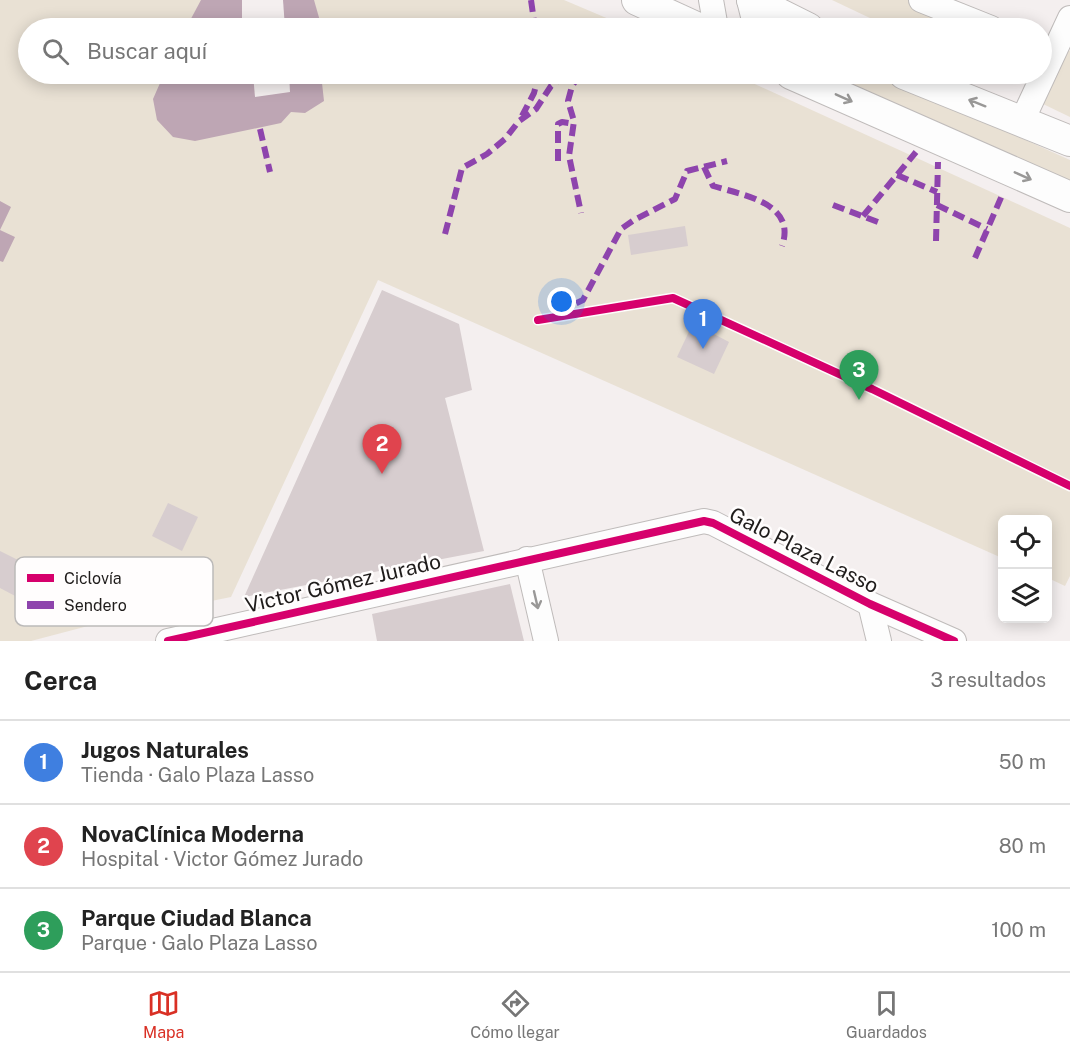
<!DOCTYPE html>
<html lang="es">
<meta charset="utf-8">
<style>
body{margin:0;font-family:"Public Sans",sans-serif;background:#f2f2f2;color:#222}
.controls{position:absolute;right:18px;bottom:18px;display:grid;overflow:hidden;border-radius:9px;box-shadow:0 3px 15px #0003}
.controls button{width:54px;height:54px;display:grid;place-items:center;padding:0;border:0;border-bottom:2px solid #e0e0e0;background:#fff;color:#222;font:30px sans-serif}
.you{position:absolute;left:562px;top:302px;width:21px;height:21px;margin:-15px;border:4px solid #fff;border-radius:50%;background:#1a73e8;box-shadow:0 0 0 9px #1a73e833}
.badge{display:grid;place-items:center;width:39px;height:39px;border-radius:50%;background:#d93025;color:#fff;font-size:20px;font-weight:700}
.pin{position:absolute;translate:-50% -50px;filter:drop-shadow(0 2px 3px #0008)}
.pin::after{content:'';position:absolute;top:32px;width:21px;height:18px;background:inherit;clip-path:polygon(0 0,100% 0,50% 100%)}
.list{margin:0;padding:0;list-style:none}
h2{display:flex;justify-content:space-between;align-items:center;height:78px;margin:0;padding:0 24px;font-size:26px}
h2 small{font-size:20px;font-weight:400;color:#767676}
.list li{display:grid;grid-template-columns:39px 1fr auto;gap:18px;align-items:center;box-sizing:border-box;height:84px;padding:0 24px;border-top:2px solid #e0e0e0}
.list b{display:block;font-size:22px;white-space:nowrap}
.list p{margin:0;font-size:20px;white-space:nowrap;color:#767676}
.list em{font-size:20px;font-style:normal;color:#767676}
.icon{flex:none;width:33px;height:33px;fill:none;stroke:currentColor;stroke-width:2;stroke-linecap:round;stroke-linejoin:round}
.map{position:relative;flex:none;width:1070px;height:641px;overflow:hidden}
.search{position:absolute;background:#fff;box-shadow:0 3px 15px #0003;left:18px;right:18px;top:18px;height:66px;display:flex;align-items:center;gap:15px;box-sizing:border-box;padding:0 21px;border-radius:33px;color:#767676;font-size:22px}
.sheet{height:330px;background:#fff}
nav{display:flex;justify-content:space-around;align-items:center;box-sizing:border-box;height:84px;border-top:2px solid #e0e0e0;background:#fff;font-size:16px;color:#767676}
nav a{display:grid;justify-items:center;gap:3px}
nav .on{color:#d93025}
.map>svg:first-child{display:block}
.green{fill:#e9e1d4}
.water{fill:#bea6b4}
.pier{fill:#f4efef}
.building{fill:#d7cdcf}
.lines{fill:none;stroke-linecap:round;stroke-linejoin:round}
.minor-casing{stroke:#bfbbba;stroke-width:26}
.major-casing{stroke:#bfbbba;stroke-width:32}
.minor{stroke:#fdfdfd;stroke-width:24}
.major{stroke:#fdfdfd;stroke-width:30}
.quiet{stroke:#8e44ad;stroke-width:6;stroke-dasharray:12 6;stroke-linecap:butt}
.cycleway-casing{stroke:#fffdfd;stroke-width:11}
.cycleway{stroke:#d6006c;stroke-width:8}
.oneway{stroke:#999897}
.labels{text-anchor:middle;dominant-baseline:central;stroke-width:5;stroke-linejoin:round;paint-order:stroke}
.street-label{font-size:21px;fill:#1f1c1b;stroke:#fffdfd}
.key{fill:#fffdfd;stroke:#bcbab9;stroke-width:1.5}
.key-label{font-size:16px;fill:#1f1c1b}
</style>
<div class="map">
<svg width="1070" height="641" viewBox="0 0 1070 641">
<rect width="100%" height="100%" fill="#f4efef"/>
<!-- green -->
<g class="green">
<polygon points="0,0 564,0 630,28 28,28 28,74 733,74 1070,228 1070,576 1065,586 1048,578 1048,520 1002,520 1002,558 378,280 231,597 88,626 31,641 0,641"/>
<polygon points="832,0 949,0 1014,28 891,28"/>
<polygon points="1066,49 1070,51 1070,117 1041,103"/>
<polygon points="820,74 879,74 1070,160 1070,181"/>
</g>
<!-- water -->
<g class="water">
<polygon points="201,0 314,0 322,28 186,28"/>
<polygon points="164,74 321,74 324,101 305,113 291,112 281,123 195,141 173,137 157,120 153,99"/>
<polygon points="0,201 11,207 0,230 15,237 3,262 0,261"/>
</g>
<!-- pier -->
<g class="pier">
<polygon points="242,0 283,0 285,28 242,28"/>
<polygon points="253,74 289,74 290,92 255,97"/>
</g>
<!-- building -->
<g class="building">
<polygon points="685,226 688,246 631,255 628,235"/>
<polygon points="382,290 459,324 472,390 445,398 484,551 244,597"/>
<polygon points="693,323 729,342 714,374 677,357"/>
<polygon points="168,503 198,517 182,551 152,536"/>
<polygon points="0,551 34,568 19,598 0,588"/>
<polygon points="510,584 524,641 377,641 372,614"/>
</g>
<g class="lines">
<defs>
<g id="minor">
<polyline points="711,0 716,28"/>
<polyline points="749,0 756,28"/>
<polyline points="921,0 991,28"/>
<polyline points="1022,121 1070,18"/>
<polyline points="527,559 546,641"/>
<polyline points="870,604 879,641"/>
<polyline points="168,641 704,521 713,523 870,604 954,641"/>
</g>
<g id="major">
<polyline points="637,0 698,28"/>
<polyline points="752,0 808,28"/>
<polyline points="791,74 1070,197"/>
<polyline points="904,74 1070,141"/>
</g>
</defs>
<!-- minor casing -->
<use href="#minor" class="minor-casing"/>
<!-- major casing -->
<use href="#major" class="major-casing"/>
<!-- minor -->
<use href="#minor" class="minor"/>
<!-- major -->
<use href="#major" class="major"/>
<!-- quiet -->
<g class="quiet">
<polyline points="531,0 535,28"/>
<polyline points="580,74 572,86 568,101 574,121 569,156 581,213"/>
<polyline points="522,116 534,93 539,74"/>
<polyline points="260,129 270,172"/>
<polyline points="558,161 558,124 562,122 574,124"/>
<path d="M704,167L713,186C743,195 797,203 782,246"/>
<polyline points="897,175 937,192"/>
<polyline points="833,205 883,224"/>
<polyline points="937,205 987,229"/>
<polyline points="863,216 916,152"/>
<polyline points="445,234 462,168 487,154 505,139 519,121 536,109 551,86 565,75 579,74"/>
<polyline points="936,241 938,162"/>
<polyline points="975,258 1003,193"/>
<polyline points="560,311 583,300 621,229 634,220 675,199 687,171 727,161"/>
</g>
<defs>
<g id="cycleway">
<polyline points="538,320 673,298 872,389 1070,486"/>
<polyline points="168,641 704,521 713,523 870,604 954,641"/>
</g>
</defs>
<!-- cycleway casing -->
<use href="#cycleway" class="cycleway-casing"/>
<!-- cycleway -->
<use href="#cycleway" class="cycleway"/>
</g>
<!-- one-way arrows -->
<defs><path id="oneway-shaft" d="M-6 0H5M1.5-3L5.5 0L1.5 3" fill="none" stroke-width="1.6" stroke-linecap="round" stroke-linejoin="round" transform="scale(1.5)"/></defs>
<g class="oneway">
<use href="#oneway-shaft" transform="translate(844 98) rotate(24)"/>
<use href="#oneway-shaft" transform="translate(977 103) rotate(-158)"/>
<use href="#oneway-shaft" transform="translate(1023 176) rotate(24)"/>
<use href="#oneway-shaft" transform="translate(536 600) rotate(77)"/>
</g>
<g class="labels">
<!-- street labels -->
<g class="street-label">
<text transform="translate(804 550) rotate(27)">Galo Plaza Lasso</text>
<text transform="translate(343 583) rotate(-13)">Victor Gómez Jurado</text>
</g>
</g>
<!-- legend -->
<rect x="15" y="557" width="198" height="69" rx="9" class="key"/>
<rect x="27" y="574" width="27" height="8" fill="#d6006c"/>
<rect x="27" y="601" width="27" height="8" fill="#8e44ad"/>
<g class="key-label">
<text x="64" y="584">Ciclovía</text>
<text x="64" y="611">Sendero</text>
</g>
</svg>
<div class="controls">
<button><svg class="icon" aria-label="locate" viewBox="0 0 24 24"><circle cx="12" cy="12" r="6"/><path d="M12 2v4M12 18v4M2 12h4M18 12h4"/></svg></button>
<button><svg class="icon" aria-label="layers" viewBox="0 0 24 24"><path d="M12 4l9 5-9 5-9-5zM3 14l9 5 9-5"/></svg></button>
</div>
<div class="you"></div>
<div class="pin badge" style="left:703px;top:349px;background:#3f7fe0">1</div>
<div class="pin badge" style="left:382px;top:474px;background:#e0444e">2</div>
<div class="pin badge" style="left:859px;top:400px;background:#2e9e5b">3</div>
<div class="search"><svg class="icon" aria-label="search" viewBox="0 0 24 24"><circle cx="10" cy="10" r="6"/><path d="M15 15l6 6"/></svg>Buscar aquí</div>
</div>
<section class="sheet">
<h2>Cerca<small>3 resultados</small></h2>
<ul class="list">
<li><span class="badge" style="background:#3f7fe0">1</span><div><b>Jugos Naturales</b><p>Tienda · Galo Plaza Lasso</p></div><em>50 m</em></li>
<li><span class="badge" style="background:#e0444e">2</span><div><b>NovaClínica Moderna</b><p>Hospital · Victor Gómez Jurado</p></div><em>80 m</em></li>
<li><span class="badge" style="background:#2e9e5b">3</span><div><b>Parque Ciudad Blanca</b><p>Parque · Galo Plaza Lasso</p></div><em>100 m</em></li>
</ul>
</section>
<nav>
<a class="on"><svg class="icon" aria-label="map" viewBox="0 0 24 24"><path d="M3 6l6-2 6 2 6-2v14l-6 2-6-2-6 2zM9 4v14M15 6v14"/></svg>Mapa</a>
<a><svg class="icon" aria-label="directions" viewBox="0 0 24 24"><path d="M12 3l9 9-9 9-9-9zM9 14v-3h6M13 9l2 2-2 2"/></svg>Cómo llegar</a>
<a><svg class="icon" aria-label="saved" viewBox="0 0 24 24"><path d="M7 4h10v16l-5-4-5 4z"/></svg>Guardados</a>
</nav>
